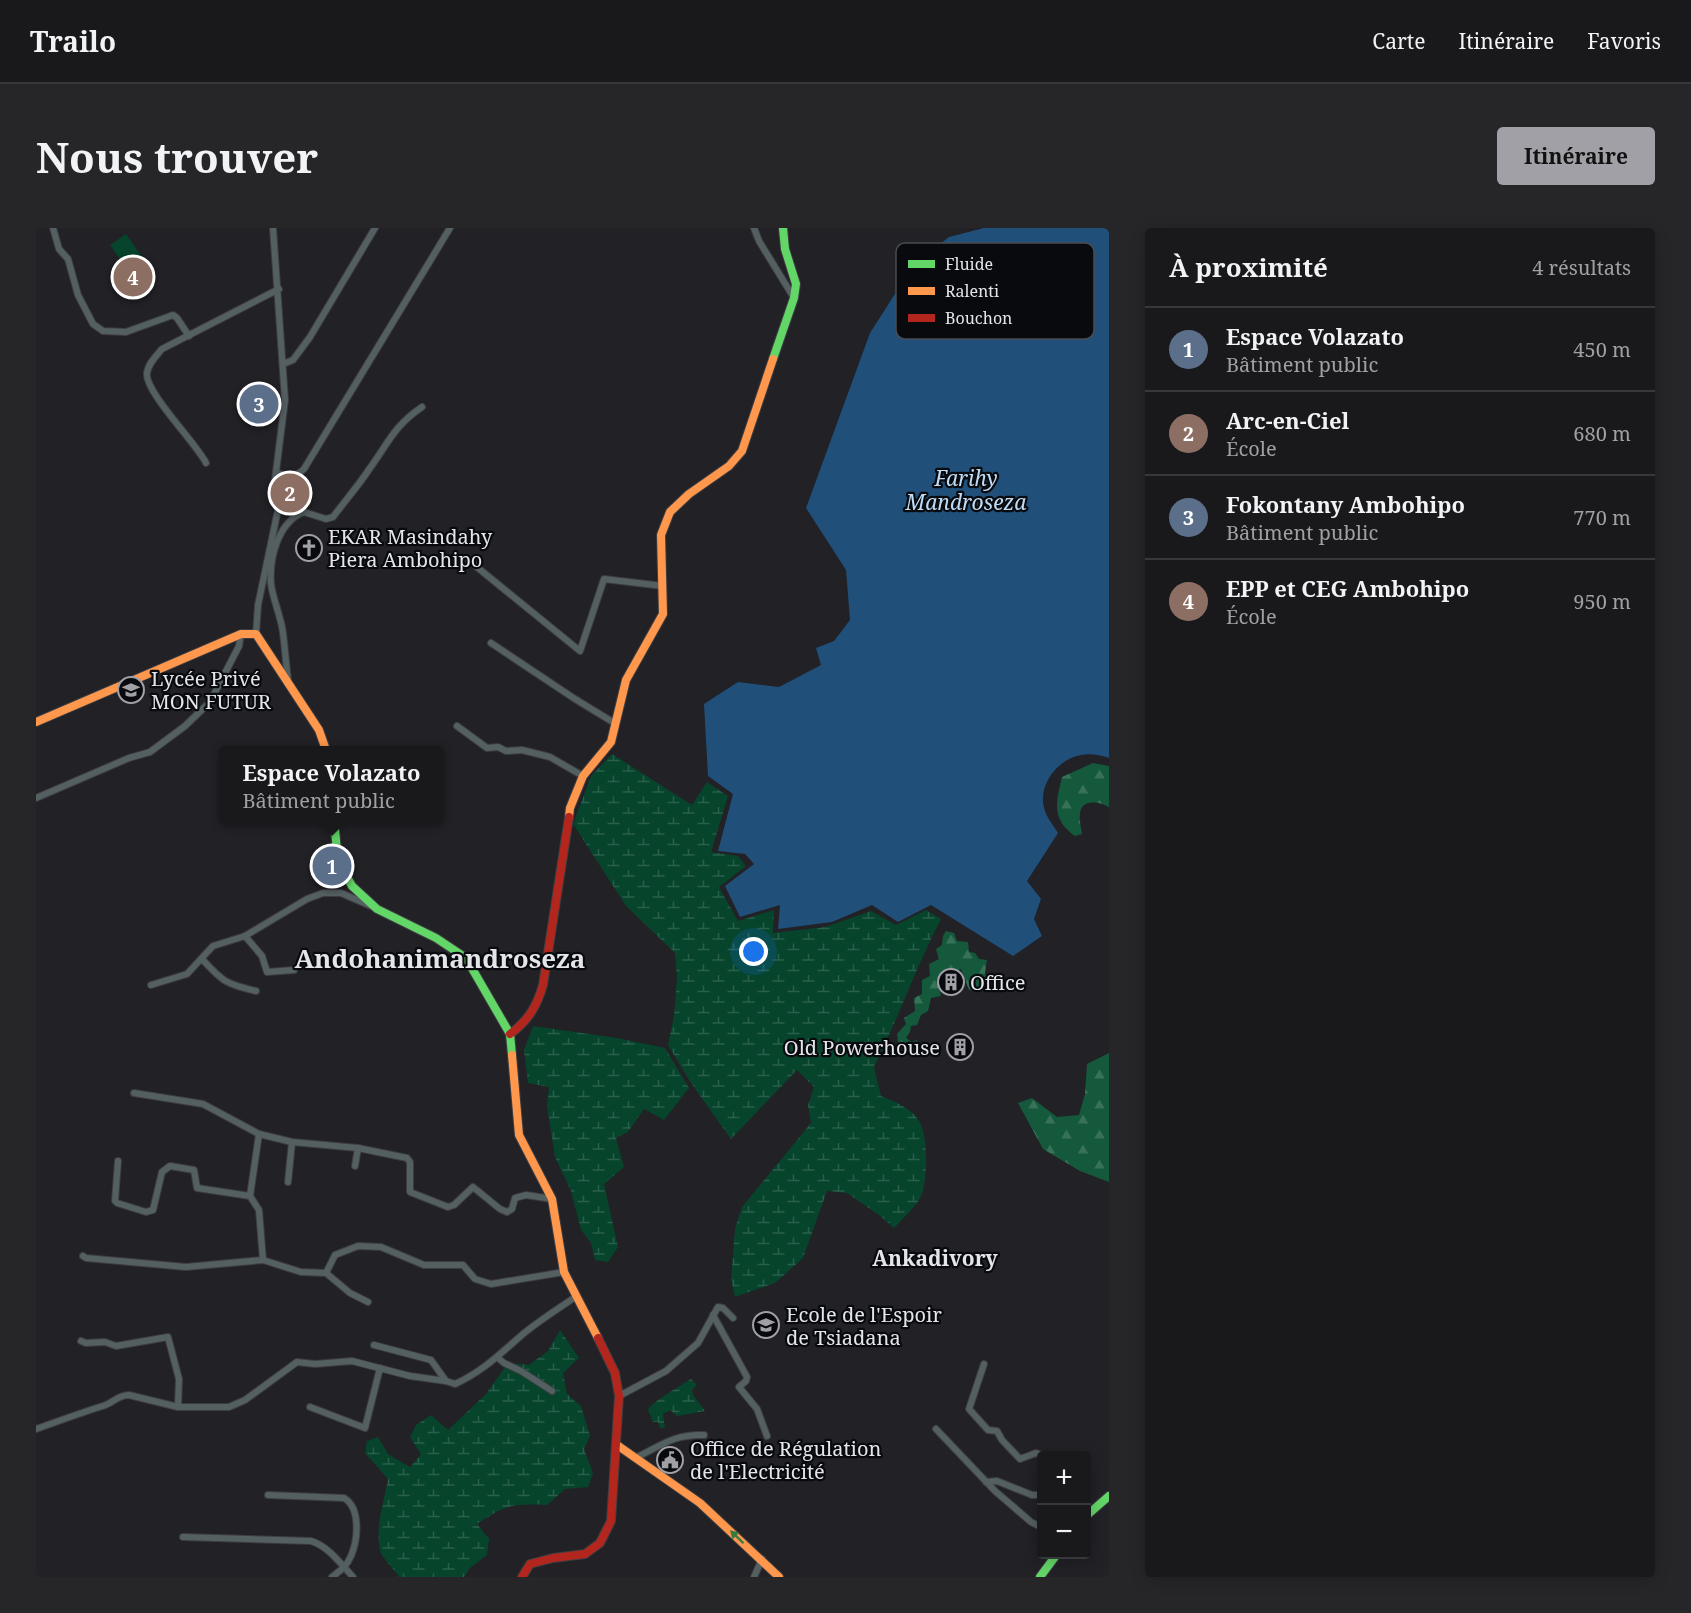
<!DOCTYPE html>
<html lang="fr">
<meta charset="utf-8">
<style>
body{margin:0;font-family:"Noto Serif",serif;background:#262629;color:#f1f3f6}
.controls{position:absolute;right:18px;bottom:18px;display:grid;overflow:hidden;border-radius:6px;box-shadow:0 3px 15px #0003}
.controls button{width:54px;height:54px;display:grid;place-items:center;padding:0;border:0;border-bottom:2px solid #37383b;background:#19191c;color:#f1f3f6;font:30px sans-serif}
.you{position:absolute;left:718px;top:724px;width:21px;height:21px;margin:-15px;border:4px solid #fff;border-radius:50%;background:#1a73e8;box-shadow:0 0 0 9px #1a73e833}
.badge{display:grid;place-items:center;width:39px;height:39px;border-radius:50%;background:#a0a0a6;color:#fff;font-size:20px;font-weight:700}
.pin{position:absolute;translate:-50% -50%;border:3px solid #fff;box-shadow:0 2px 6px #0006}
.popup{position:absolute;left:183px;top:518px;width:225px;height:78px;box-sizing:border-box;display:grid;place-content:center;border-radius:6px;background:#19191c;filter:drop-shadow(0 2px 4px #0005);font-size:20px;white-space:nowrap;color:#9fa0a3}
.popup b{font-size:22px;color:#f1f3f6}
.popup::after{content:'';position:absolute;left:50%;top:100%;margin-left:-12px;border:12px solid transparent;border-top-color:#19191c}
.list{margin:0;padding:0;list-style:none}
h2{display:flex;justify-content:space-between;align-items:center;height:78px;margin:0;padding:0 24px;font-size:26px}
h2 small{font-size:20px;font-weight:400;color:#9fa0a3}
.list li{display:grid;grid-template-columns:39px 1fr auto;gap:18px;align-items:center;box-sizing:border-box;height:84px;padding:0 24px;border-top:2px solid #37383b}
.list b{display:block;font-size:22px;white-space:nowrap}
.list p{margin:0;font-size:20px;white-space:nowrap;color:#9fa0a3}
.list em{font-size:20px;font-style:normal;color:#9fa0a3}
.map{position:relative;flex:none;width:1073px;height:1349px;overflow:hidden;border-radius:6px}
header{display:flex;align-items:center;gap:36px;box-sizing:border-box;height:84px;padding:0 30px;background:#19191c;border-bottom:2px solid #37383b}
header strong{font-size:28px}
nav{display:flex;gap:33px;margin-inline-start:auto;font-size:21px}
.intro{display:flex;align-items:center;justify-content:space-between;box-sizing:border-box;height:144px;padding:0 36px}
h1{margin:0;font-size:42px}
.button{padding:15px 27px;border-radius:6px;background:#a0a0a6;color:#111;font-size:21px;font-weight:700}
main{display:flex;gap:36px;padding:0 36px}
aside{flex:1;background:#19191c;border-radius:6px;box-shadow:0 3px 15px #0003}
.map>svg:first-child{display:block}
.forest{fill:url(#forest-firs)}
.wetland{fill:url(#wetland-marsh)}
.green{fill:#06442c}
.water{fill:#204f79}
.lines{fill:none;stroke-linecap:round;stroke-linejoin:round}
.street-casing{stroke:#3d3d41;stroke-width:8}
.fast-casing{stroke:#3d3d41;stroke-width:10}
.slow-casing{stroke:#3d3d41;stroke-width:10}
.jam-casing{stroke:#3d3d41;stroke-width:10}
.street{stroke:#545f62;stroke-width:6}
.fast{stroke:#63d668;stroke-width:8}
.slow{stroke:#ff974d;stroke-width:8}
.jam{stroke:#b3261e;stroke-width:8}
.oneway{fill:#3a7a40}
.labels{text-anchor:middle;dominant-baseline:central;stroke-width:4.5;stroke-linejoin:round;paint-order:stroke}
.poi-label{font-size:20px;fill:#e4e5eb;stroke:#090a0e;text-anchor:start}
.water-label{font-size:21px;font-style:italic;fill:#bfdcf7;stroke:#090a0e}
.neighbourhood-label{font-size:21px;font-weight:bold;fill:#e4e5eb;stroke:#090a0e}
.district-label{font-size:26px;font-weight:bold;fill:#e4e5eb;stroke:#090a0e}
.key{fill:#090a0e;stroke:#4b4c50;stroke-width:1.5}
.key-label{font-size:16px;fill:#e4e5eb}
</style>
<header>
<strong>Trailo</strong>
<nav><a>Carte</a><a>Itinéraire</a><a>Favoris</a></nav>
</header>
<div class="intro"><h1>Nous trouver</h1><a class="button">Itinéraire</a></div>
<main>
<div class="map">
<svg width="1073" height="1349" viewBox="0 0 1073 1349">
<defs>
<pattern id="forest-firs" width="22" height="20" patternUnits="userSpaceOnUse" patternTransform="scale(1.5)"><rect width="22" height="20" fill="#14593c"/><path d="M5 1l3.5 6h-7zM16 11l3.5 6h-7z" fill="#367158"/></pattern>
<pattern id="wetland-marsh" width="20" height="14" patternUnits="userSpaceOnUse" patternTransform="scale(1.5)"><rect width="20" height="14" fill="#06442c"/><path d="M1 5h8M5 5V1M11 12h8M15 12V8" fill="none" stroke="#2a5f4b"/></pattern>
</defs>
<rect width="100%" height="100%" fill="#212126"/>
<!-- forest -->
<g class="forest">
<path d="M1057,535L1073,538V579C1064,574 1046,570 1044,585C1043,591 1045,599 1046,606L1039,608C1015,591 1020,574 1026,549Z"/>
<polygon points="910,703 918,705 921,713 932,714 933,724 939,725 943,731 951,732 949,745 952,753 945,756 941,763 933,762 925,741 901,752 905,768 895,770 892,783 885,787 881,797 875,798 874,804 870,810 876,814 881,812 883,817 879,826 871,823 862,814 861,806 870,796 868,790 879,783 878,770 886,766 886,752 894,748 893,736 903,731 900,721 906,717 907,708"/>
<polygon points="1073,825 1073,954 1044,943 1007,921 982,875 996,870 1021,889 1043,887 1049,866 1051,836"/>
</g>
<!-- wetland -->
<g class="wetland">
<path d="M576,526L656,577L671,554L692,568L675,624L702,628L710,638L683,659L702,693L738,682L737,705L789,699L835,683L860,697L890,682L905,691C880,739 862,791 838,839L845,868C857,873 873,879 881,890C893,904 892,951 885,968C880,979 866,991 858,1000L843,987L811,965L791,963L767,1030L739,1055L699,1069L695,1052L699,1001L706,979L775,895L772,877L778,859L761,842L695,911L655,855L632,817L638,788L641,750L639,725L590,678L537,596L555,548Z"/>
<polygon points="497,798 581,810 629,820 653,860 628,892 608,881 592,904 580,910 588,939 568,956 582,1019 572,1034 559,1032 555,1015 545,1002 535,963 519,929 511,878 513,859 492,855 488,822"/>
<path d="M524,1102L543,1130L527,1145L531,1166L545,1178L554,1208L548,1221L557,1245L552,1259L529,1261L511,1277C475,1275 470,1277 441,1296L453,1311L451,1327L434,1340L428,1349H363C358,1340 346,1331 344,1322C339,1300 348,1273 352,1251L329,1225L331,1213L342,1209L352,1226L374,1239L385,1226L374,1209L380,1197L395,1187L412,1202L450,1166L472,1135L493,1137L512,1123Z"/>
<path d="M655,1151L661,1157L656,1162L657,1167L669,1183L641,1188L634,1182L627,1186L629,1200H624L622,1194H617L612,1181C619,1172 644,1158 655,1151Z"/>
</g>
<!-- green -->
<polygon class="green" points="90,6 114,40 98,51 74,17"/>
<!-- water -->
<path class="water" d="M948,0H1073V530C1065,527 1053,525 1045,527C1022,531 1002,556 1008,580C1010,589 1018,598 1022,605L991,653L1005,671L998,691L1006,708L977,728L895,677L862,694L836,677L796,694L742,701L744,677L704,689L689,658L718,636L709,626L682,623L697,566L672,548L668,476L702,454L743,459L785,437L780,420L798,413L814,392L810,342L770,280L834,105L864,58L894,24L913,9Z"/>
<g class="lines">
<defs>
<g id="street">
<polyline points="17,0 23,21 32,31 42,67 57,96 67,103 90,104 137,87 141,90 153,108"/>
<polyline points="718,0 723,13 758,70"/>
<polyline points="247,136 257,132 274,109 339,0"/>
<path d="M170,235C161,216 108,163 111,145C112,136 120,128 126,121L243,61"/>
<path d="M240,245C252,248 259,250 268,241L414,0"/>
<polyline points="431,331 544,423 568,351 627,358"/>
<polyline points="220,406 222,377 243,277 238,260 249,172 237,0"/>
<polyline points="455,415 539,471 580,496"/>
<path d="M252,452C250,436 249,421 247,405C245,388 237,372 235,356C233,330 242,294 268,284L290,291L297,289C309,273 323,257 334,240C353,214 358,198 386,179"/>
<polyline points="421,498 451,520 462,519 470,523 486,522 514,529 547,548"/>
<polyline points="0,570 93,530 114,524 149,498 174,474 203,418 205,406"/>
<polyline points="209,708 226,728 231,744 258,742"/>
<path d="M166,731C187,754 190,756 220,763"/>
<polyline points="115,757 151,746 177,718 209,708 271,671 287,665 305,665 335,678"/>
<polyline points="98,865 167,876 223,906 256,914 322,920 371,930 374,934 374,964 412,979 418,977 437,959 464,981 471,984 476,981 479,970 490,967 516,971"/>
<polyline points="82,933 79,973 81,975 110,984 117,982 126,944 134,938 158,942 161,960 214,968 223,906"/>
<polyline points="319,938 322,920"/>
<polyline points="252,954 256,914"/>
<polyline points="214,968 223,982 227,1032"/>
<polyline points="47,1028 50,1030 150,1039 227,1032 265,1044 290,1045 314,1065 332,1074"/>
<polyline points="290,1045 299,1027 322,1018 345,1019 388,1037 427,1037 439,1051 455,1056 528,1044"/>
<polyline points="677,1087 711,1149 710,1153 703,1159 721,1181 731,1208"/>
<polyline points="45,1113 50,1115 69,1114 80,1118 132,1109 143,1151 142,1179"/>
<polyline points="338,1117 395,1132 410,1153"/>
<polyline points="462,1130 468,1135 485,1143 516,1163"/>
<polyline points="948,1136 933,1181 952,1202 961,1203 966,1212 984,1231 1000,1225 1007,1228"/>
<polyline points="583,1168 630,1143 662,1115 682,1079 687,1080 697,1090"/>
<polyline points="274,1179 329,1200 344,1140"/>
<path d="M0,1201C23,1193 44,1185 67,1178C77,1175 82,1167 93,1167L142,1179H193L209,1172L261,1134L279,1136L316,1133L374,1148L410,1153L419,1156C446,1144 465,1125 487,1106C504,1092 523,1080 541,1068"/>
<polyline points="900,1201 959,1263 995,1294 1005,1299"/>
<path d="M599,1230C625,1218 637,1206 668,1207"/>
<polyline points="950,1254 961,1253 996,1267 1005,1267"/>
<path d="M232,1267L308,1270C325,1280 322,1312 315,1328C311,1338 304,1343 296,1349"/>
<path d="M147,1309L275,1313C292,1318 305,1336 317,1349"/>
<polyline points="718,1349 726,1331"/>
</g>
<g id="fast">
<polyline points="737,131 758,70 760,56 749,21 747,0"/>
<polyline points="298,592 302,633 316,658 341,681 400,710 430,730 474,806 476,827"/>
<polyline points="1050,1288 1073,1268"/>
<polyline points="1004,1349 1021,1326"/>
</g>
<g id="slow">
<polyline points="0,494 205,406 220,406 283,502 290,522"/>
<polyline points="533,589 534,580 547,548 575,514 590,452 627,386 625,307 634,284 653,266 693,238 706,223 737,131"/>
<polyline points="476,827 483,907 516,971 528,1044 562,1110"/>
<polyline points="581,1217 664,1275 743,1349"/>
</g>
<g id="jam">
<path d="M474,806C492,793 501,778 507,757L533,589"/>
<polyline points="486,1349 494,1336 517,1330 549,1326 564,1315 575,1293 583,1168 579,1145 562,1110"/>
</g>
</defs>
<!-- street casing -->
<use href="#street" class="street-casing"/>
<!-- fast casing -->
<use href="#fast" class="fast-casing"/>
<!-- slow casing -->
<use href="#slow" class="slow-casing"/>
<!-- jam casing -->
<use href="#jam" class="jam-casing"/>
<!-- street -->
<use href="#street" class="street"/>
<!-- fast -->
<use href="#fast" class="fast"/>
<!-- slow -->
<use href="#slow" class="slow"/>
<!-- jam -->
<use href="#jam" class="jam"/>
</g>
<!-- one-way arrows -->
<defs><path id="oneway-solid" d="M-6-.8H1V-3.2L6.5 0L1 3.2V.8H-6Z" transform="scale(1.5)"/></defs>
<use class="oneway" href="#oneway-solid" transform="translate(701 1309) rotate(-136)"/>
<!-- icons -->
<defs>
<symbol id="church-ring" viewBox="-11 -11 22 22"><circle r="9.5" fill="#090a0e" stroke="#a0a0a6" stroke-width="1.5"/><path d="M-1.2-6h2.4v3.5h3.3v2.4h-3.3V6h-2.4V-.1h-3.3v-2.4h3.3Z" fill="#a0a0a6"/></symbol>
<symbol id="school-ring" viewBox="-11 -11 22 22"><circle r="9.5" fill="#090a0e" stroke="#a0a0a6" stroke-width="1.5"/><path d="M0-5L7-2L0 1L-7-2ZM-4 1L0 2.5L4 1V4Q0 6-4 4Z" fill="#a0a0a6"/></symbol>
<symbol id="building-ring" viewBox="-11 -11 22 22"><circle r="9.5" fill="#090a0e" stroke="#a0a0a6" stroke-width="1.5"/><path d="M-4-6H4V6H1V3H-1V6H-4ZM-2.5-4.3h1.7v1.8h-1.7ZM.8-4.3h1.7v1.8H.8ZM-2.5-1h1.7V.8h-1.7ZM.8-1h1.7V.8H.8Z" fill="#a0a0a6"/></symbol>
<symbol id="civic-ring" viewBox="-11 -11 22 22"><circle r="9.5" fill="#090a0e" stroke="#a0a0a6" stroke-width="1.5"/><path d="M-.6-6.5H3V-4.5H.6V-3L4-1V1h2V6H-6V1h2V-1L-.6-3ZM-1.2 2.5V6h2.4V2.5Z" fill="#a0a0a6"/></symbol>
</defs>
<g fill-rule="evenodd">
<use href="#church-ring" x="258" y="305" width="30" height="30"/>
<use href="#school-ring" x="80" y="447" width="30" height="30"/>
<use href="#building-ring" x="900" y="739" width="30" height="30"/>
<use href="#building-ring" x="909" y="804" width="30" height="30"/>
<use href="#school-ring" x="715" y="1082" width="30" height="30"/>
<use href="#civic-ring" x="619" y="1217" width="30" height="30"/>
</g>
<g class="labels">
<!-- poi labels -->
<g class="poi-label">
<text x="292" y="308">EKAR Masindahy<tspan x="292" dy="23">Piera Ambohipo</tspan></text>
<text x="115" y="450">Lycée Privé<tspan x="115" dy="23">MON FUTUR</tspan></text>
<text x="934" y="754">Office</text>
<text x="904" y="819" text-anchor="end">Old Powerhouse</text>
<text x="750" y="1086">Ecole de l'Espoir<tspan x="750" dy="23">de Tsiadana</tspan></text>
<text x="654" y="1220">Office de Régulation<tspan x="654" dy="23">de l'Electricité</tspan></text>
</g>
<!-- water labels -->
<g class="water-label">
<text x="930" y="250">Farihy<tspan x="930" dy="24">Mandroseza</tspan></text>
</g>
<!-- neighbourhood labels -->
<g class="neighbourhood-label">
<text x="899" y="1030">Ankadivory</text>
</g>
<!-- district labels -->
<g class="district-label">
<text x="404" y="730">Andohanimandroseza</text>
</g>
</g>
<!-- legend -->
<rect x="860" y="15" width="198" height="96" rx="9" class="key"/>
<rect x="872" y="32" width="27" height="8" fill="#63d668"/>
<rect x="872" y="59" width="27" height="8" fill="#ff974d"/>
<rect x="872" y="86" width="27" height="8" fill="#b3261e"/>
<g class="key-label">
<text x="909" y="42">Fluide</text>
<text x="909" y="69">Ralenti</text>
<text x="909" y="96">Bouchon</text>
</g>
</svg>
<div class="controls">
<button>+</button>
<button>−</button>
</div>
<div class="you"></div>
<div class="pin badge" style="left:296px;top:638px;background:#5c6f8a">1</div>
<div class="popup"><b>Espace Volazato</b>Bâtiment public</div>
<div class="pin badge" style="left:254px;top:265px;background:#8d6e63">2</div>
<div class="pin badge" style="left:223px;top:176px;background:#5c6f8a">3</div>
<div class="pin badge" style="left:97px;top:49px;background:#8d6e63">4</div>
</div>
<aside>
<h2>À proximité<small>4 résultats</small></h2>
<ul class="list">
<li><span class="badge" style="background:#5c6f8a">1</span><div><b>Espace Volazato</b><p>Bâtiment public</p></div><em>450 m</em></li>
<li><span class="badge" style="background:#8d6e63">2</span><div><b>Arc-en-Ciel</b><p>École</p></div><em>680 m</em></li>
<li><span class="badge" style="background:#5c6f8a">3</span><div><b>Fokontany Ambohipo</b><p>Bâtiment public</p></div><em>770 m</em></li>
<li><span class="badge" style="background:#8d6e63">4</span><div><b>EPP et CEG Ambohipo</b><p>École</p></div><em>950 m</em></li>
</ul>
</aside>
</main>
